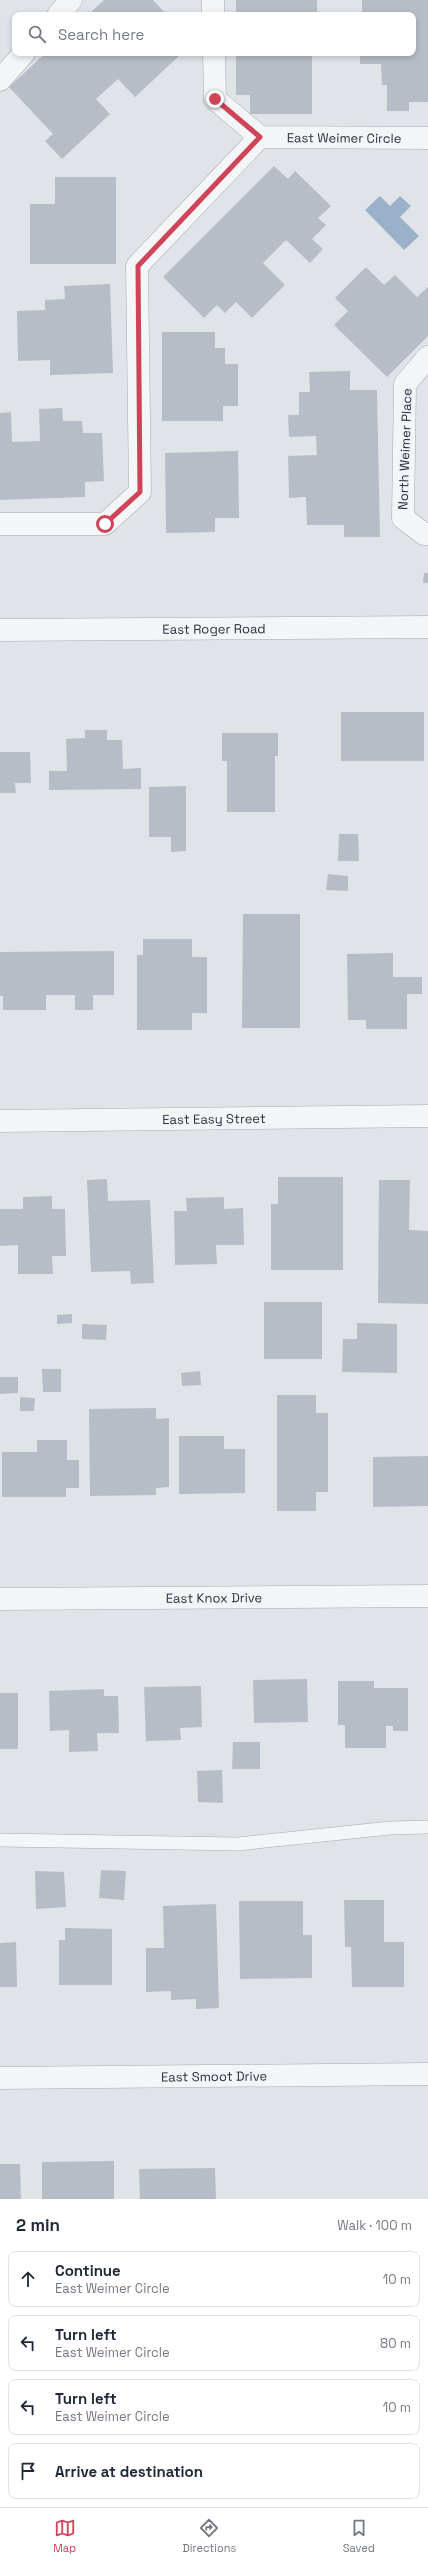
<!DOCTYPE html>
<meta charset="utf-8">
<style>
body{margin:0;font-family:"Space Grotesk",sans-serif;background:#f6f6f7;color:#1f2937}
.stop{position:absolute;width:12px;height:12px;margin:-9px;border:3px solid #cf4458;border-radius:50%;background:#fff}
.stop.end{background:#cf4458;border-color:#fff;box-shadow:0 1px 4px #0008}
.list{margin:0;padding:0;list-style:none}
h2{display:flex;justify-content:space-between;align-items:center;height:52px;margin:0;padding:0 16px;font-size:17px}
h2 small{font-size:13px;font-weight:400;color:#747a83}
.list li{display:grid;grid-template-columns:26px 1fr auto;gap:12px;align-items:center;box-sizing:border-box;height:56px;margin:0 8px 8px;padding:0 8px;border:1px solid #e0e1e3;border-radius:8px}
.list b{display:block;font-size:15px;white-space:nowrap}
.list p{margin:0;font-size:13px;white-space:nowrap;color:#747a83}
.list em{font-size:13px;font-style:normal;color:#747a83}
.icon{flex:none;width:22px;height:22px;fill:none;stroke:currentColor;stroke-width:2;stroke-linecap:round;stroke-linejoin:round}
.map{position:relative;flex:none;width:428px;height:2199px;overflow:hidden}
.search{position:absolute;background:#fff;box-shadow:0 2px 6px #0003;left:12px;right:12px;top:12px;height:44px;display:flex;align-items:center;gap:10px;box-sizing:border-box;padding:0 14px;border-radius:8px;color:#747a83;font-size:15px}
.sheet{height:308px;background:#fff}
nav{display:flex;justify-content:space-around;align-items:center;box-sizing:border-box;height:56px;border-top:1px solid #e0e1e3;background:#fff;font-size:11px;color:#747a83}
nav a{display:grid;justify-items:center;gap:2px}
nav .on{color:#cf4458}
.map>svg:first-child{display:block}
.water{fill:#9bb1ca}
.building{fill:#b7bdc6}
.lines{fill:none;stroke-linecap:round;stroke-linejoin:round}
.service-casing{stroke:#a5abb3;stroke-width:14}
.minor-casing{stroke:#a5abb3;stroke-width:23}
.tertiary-casing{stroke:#a5abb3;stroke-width:23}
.service{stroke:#f3f5f7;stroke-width:13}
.minor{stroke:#f3f5f7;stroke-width:22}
.tertiary{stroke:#f3f5f7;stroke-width:22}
.route{stroke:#cf4458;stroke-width:5}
.labels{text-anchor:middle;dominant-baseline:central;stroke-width:3.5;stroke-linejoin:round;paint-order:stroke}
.street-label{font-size:13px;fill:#293141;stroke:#f0f3f7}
</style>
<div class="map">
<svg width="428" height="2199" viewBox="0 0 428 2199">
<rect width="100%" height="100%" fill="#e0e4e9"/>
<!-- water -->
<polygon class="water" points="380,196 390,206 400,196 411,206 400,217 419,236 404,250 365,210"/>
<!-- building -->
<g class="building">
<polygon points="104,0 153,0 165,13 88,15"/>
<rect x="236" y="0" width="81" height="15"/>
<polygon points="362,0 428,0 428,102 409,102 409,111 387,111 387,85 382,85 381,64 360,64 360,53 413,53 413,15 362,15"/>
<polygon points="46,53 178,53 180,55 135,97 118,79 96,99 110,114 62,159 45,141 53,134 9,87"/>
<polygon points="236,53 312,53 312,114 250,114 250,95 236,95"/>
<polygon points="274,166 288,179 295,171 331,206 318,218 326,225 312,239 323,249 310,263 286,240 263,263 285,285 252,318 236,302 225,313 217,305 204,318 163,277"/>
<polygon points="55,177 116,177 116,264 30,264 30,204 55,204"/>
<polygon points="366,267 384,285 395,275 417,297 428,287 428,336 387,377 334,325 348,311 335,298"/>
<polygon points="110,284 113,373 50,375 50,360 18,361 17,311 45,310 45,300 65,299 64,286"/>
<polygon points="162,332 215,332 215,348 225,348 225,364 238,364 238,406 223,406 223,421 162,421"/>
<polygon points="350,371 350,390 377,390 380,537 344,537 344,525 307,525 306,497 289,498 288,456 317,455 316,436 289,437 288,415 299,415 299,392 310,392 309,372"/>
<polygon points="62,408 63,421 82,421 83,433 102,433 104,481 85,482 85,497 0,500 0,413 11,412 12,442 40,441 39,409"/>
<polygon points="238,451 239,518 215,518 215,532 166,533 165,453"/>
<polygon points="424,573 428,573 428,583 423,583"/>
<rect x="341" y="712" width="83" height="49"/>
<polygon points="85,730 107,730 107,740 122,740 123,769 141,768 141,789 49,790 49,771 67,771 66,739 85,738"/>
<polygon points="222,733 278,733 278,756 275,756 275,812 227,812 227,761 222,761"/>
<polygon points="0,752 30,752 31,783 15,783 16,793 0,793"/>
<polygon points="186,786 186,851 171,852 171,837 149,837 149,787"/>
<polygon points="339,834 358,834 359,861 338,861"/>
<polygon points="328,874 348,876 348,891 326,890"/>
<polygon points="243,914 300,914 300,1028 242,1028"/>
<polygon points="143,939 192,939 192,957 207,957 207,1013 192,1013 192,1030 137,1030 137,955 143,955"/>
<polygon points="114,951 114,995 93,995 93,1010 75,1010 75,995 46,995 46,1010 3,1010 3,996 0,996 0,952"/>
<polygon points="393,953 393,977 422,977 422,994 407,994 407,1029 366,1029 366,1020 348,1020 347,954"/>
<polygon points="278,1177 343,1177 343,1270 271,1270 271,1204 278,1204"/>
<polygon points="107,1179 108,1201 150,1200 154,1283 131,1284 130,1271 91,1272 87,1180"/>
<polygon points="379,1180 410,1180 409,1230 428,1231 428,1304 378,1303"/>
<polygon points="52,1196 52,1209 65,1209 66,1256 52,1256 53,1274 18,1274 18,1245 0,1246 0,1209 23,1209 23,1197"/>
<polygon points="224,1197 224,1209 243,1208 244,1245 216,1245 217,1264 175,1265 174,1211 187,1211 186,1198"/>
<rect x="264" y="1302" width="58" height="57"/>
<polygon points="72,1314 72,1323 57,1324 57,1315"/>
<polygon points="357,1323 397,1324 397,1373 342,1372 343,1339 357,1339"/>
<polygon points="82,1324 107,1325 106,1340 82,1339"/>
<polygon points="42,1369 61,1369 61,1392 43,1392"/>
<polygon points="200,1371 201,1385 182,1386 181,1373"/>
<polygon points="0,1377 18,1377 18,1393 0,1394"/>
<polygon points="277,1395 316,1395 316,1413 328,1413 328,1492 316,1492 316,1511 277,1511"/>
<polygon points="20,1397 35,1398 34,1411 20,1411"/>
<polygon points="156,1408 156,1419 169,1418 169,1487 156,1488 156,1495 90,1496 89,1409"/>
<polygon points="179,1436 224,1436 224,1449 245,1449 245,1493 179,1494"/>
<polygon points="37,1440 67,1440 67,1460 79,1460 79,1488 66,1488 66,1497 2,1497 2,1452 37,1452"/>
<polygon points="428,1456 428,1506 373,1507 373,1457"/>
<polygon points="307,1679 308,1722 254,1723 253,1680"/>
<polygon points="338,1681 374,1681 374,1688 408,1688 408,1731 393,1731 393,1726 386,1726 386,1748 345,1748 345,1725 338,1725"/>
<polygon points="201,1686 202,1727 180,1728 181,1740 146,1741 144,1687"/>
<polygon points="104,1689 104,1696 118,1696 119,1733 97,1733 98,1751 69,1752 69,1730 50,1731 49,1691"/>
<rect x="0" y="1693" width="18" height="56"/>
<polygon points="233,1742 260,1742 260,1769 232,1769"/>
<polygon points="222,1770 223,1803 198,1802 197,1771"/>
<polygon points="101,1870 126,1871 124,1900 99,1898"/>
<polygon points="35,1871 64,1872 66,1907 36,1909"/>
<polygon points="344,1900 384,1900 384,1942 404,1942 404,1987 352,1987 351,1947 345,1947"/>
<polygon points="239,1901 303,1901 303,1935 312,1935 312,1978 240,1979"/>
<polygon points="216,1904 219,2008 196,2009 196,1999 171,2000 171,1991 146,1992 146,1948 164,1948 163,1906"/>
<polygon points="65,1928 112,1929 112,1985 59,1985 59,1940 65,1940"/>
<polygon points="16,1942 17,1987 0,1987 0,1943"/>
<polygon points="114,2161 114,2199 42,2199 42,2162"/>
<polygon points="0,2164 20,2164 21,2199 0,2199"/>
<polygon points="215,2168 216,2199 140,2199 139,2169"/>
</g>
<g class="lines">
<defs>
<polyline id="service" points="0,1840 238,1844 390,1828 428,1827"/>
<g id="minor">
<polyline points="213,0 213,15"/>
<polyline points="58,15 71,0"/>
<path id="s1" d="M214,53L215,99L260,137L428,138"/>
<polyline points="0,80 24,53"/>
<polyline points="428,357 405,384 403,518 424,534 428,534"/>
<polyline points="0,524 105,524 140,492 137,266 260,137"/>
<path id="s2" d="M0,1121L428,1116"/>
<path id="s3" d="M0,1599L428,1596"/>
<path id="s4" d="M0,2078L428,2074"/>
</g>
<g id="tertiary">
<path id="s5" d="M0,630L428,627"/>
</g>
</defs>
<!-- service casing -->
<use href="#service" class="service-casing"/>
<!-- minor casing -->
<use href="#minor" class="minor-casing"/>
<!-- tertiary casing -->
<use href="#tertiary" class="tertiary-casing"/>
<!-- service -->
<use href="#service" class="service"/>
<!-- minor -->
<use href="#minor" class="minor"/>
<!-- tertiary -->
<use href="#tertiary" class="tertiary"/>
</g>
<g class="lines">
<!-- route -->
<polyline class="route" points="105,524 140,492 138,266 260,137 215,99"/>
</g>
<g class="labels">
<!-- street labels -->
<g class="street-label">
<text stroke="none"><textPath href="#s1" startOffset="189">East Weimer Circle</textPath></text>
<text transform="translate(405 449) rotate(-88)">North Weimer Place</text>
<text stroke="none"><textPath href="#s5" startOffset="214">East Roger Road</textPath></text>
<text stroke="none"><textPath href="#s2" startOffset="214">East Easy Street</textPath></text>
<text stroke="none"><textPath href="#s3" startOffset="214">East Knox Drive</textPath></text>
<text stroke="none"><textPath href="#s4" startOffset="214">East Smoot Drive</textPath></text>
</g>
</g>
</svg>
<div class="stop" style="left:105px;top:524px"></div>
<div class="stop end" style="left:215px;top:99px"></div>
<div class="search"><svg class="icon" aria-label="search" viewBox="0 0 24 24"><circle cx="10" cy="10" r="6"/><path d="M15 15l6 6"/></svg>Search here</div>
</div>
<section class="sheet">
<h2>2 min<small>Walk · 100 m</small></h2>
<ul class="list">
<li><svg class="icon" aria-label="ahead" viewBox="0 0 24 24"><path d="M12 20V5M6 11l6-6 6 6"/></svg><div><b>Continue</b><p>East Weimer Circle</p></div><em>10 m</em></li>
<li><svg class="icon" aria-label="left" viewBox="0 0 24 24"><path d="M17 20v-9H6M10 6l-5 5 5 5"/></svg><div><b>Turn left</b><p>East Weimer Circle</p></div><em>80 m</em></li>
<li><svg class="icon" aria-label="left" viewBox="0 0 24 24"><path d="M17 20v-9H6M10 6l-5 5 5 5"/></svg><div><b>Turn left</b><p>East Weimer Circle</p></div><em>10 m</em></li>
<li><svg class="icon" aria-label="arrive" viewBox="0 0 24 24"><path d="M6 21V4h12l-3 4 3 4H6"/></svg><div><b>Arrive at destination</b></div></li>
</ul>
</section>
<nav>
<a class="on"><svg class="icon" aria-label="map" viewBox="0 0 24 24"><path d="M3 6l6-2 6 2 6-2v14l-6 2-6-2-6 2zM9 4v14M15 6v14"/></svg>Map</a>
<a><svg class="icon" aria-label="directions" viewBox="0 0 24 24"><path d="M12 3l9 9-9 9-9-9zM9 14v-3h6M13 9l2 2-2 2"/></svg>Directions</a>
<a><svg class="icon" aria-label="saved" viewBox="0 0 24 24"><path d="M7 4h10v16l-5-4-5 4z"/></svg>Saved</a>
</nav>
